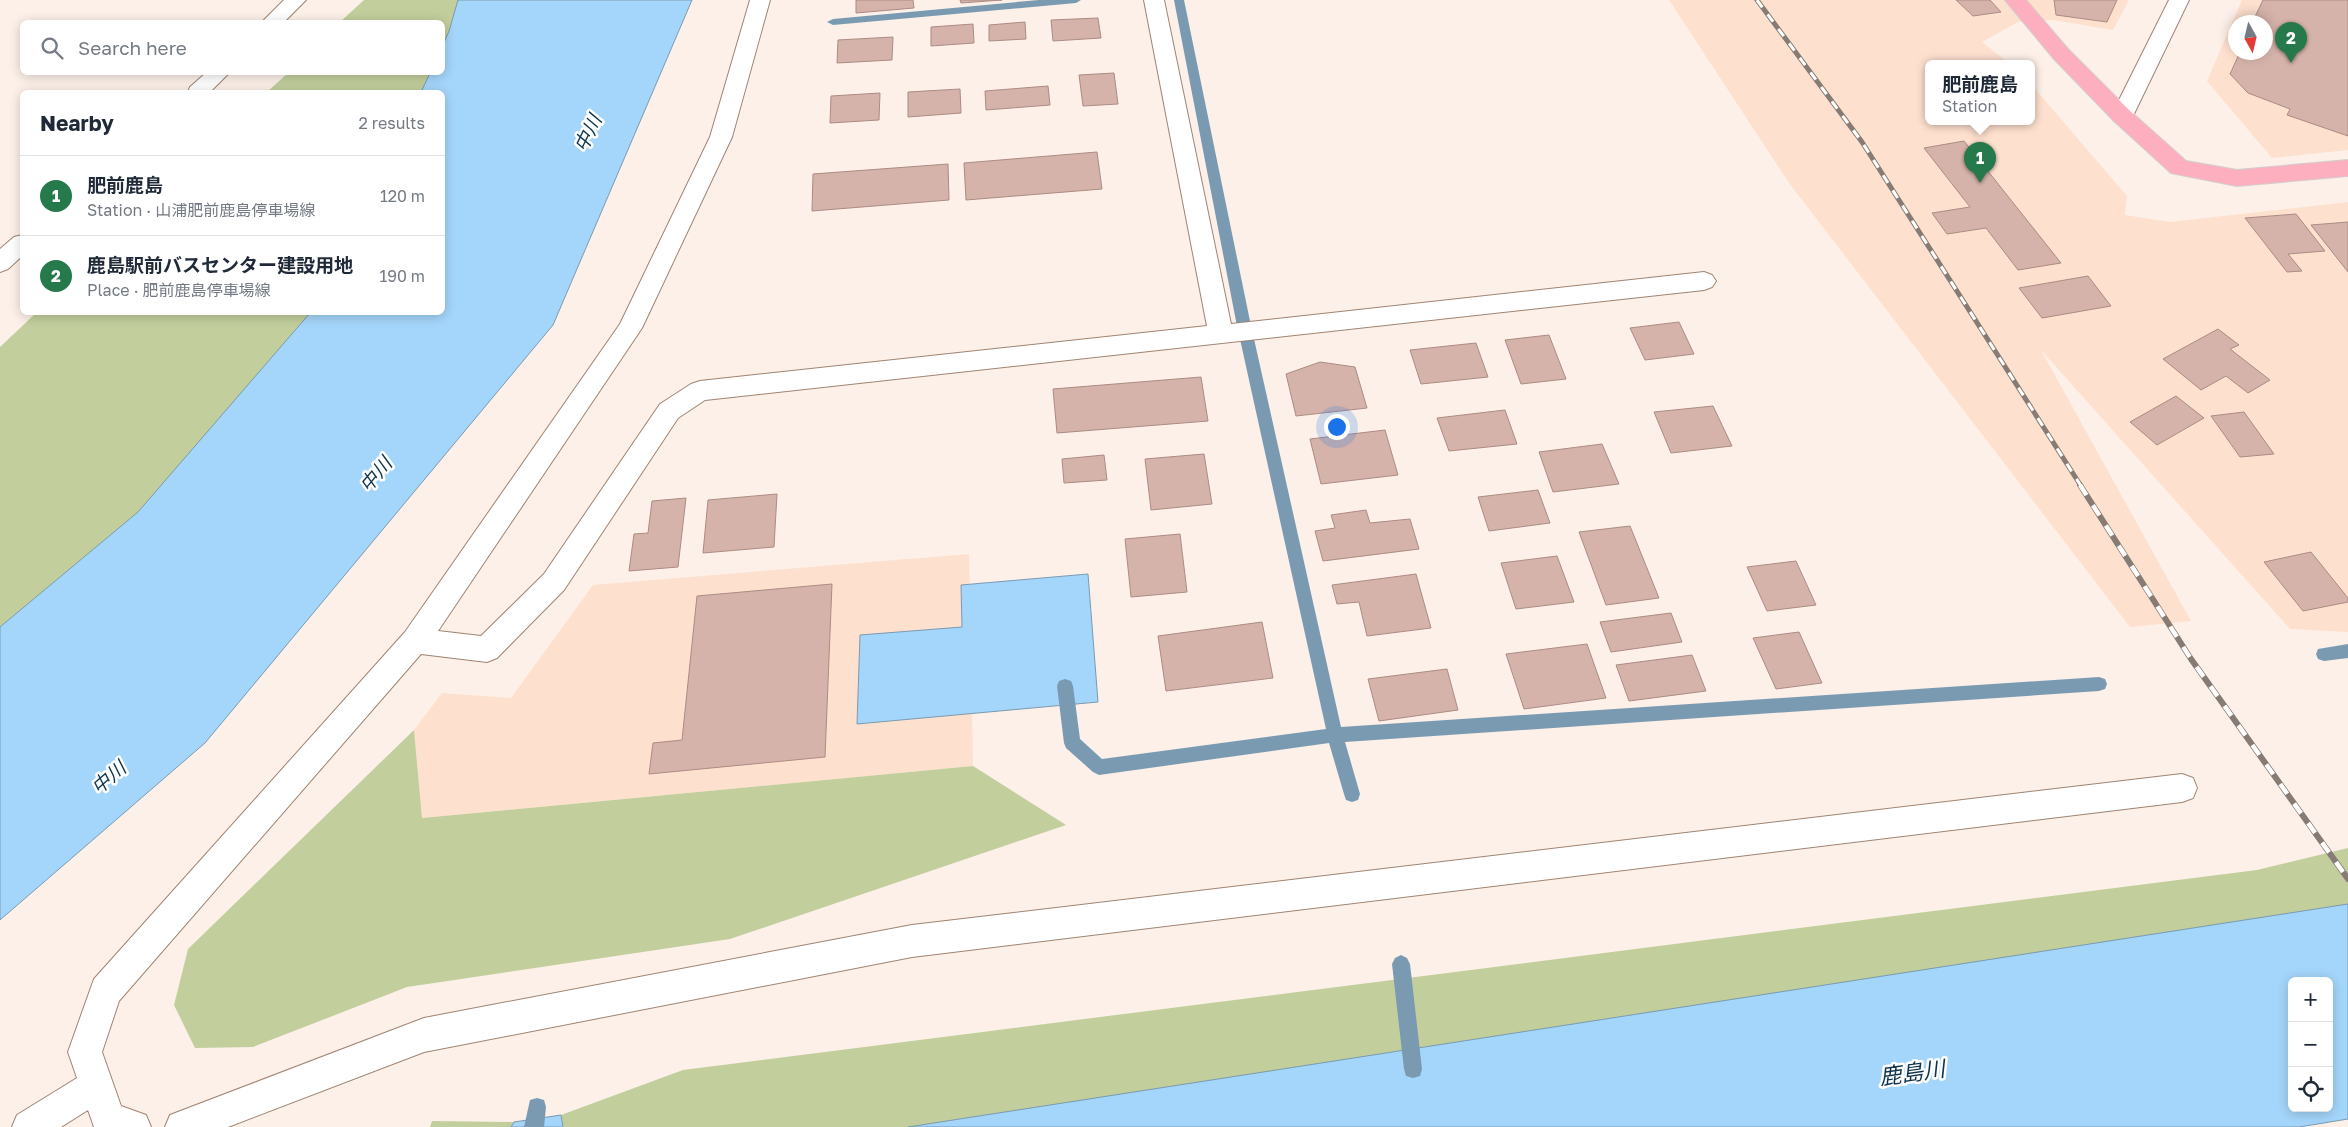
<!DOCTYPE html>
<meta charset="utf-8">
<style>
body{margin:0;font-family:"Golos Text","Noto Sans JP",sans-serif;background:#f6f6f7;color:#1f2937}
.controls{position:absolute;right:15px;bottom:15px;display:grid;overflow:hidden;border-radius:8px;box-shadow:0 2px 12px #0003}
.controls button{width:45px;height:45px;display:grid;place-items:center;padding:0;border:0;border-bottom:1px solid #e0e1e3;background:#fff;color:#1f2937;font:25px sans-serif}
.compass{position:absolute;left:2228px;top:15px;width:45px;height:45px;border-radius:50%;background:#fff;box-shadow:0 2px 12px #0003;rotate:172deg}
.you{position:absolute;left:1336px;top:426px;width:18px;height:18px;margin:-12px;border:4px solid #fff;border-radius:50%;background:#1a73e8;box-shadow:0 0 0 8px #1a73e833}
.badge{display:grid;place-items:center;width:32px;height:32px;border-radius:50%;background:#26794b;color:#fff;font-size:16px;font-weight:700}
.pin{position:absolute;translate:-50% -41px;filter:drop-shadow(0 1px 2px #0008)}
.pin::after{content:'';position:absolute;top:26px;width:18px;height:15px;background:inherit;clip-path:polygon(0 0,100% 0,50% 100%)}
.popup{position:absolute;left:1925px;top:60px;width:110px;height:65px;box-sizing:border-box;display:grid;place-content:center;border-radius:8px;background:#fff;filter:drop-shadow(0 1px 4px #0005);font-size:16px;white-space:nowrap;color:#747a83}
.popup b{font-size:19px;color:#1f2937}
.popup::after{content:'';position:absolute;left:50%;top:100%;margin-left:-10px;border:10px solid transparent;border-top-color:#fff}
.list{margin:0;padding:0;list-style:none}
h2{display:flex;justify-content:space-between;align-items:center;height:65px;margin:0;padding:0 20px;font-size:21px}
h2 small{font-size:16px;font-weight:400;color:#747a83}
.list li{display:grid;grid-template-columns:32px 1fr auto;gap:15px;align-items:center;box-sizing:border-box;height:80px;padding:0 20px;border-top:1px solid #e0e1e3}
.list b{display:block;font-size:19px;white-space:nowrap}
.list p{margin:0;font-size:16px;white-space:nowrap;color:#747a83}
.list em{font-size:16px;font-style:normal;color:#747a83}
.icon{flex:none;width:28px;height:28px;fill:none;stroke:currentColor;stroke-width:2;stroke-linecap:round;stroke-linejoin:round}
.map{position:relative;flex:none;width:2348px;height:1127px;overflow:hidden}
.search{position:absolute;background:#fff;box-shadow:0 2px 12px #0003;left:20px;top:20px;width:425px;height:55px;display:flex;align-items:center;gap:12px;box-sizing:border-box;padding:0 18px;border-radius:8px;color:#747a83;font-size:19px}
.panel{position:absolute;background:#fff;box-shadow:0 2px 12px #0003;left:20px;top:90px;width:425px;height:225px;border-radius:8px}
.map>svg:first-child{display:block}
.built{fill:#fee0ce;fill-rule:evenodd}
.green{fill:#c2ce9c}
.water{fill:#a4d5fa;stroke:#7a9ab2;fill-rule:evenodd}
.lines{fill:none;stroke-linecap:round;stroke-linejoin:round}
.stream{fill:#7a9ab2;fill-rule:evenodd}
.building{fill:#d5b3aa;stroke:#ac8b83}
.minor-casing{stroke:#9f8472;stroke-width:2}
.major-casing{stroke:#d1cfce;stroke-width:2}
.minor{fill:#fff;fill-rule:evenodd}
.major{fill:#fdafc0;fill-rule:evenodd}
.rail-far1-casing{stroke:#877c75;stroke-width:5}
.rail-casing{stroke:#877c75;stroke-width:6}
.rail-far1{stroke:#fff;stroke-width:3;stroke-dasharray:9;stroke-linecap:butt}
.rail{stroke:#fff;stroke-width:4.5;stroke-dasharray:12;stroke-linecap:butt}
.labels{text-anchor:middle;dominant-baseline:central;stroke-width:5;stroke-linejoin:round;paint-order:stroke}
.water-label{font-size:19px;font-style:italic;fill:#0d344c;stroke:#fff}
.near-water-label{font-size:22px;font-style:italic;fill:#0d344c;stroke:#fff}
</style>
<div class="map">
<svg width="2348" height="1127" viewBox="0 0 2348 1127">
<rect width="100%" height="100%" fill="#fcf0e8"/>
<!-- built -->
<g class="built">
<polygon points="1669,0 2129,0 2113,30 2053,20 2018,22 1982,42 2010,64 1929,64 1929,122 2031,122 2031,84 2127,196 2125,215 2170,222 2348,202 2348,632 2290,629 2041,350 2191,621 2130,627 1789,183"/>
<path d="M2242,0H2348V150L2272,158L2207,81ZM2236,22H2266V52H2236Z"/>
<polygon points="969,554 973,766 422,818 414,730 442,693 511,698 593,585"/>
</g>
<!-- green -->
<g class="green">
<polygon points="364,0 619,0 442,92 267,92 288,73 442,72 442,22 340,22"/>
<polygon points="36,313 400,313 0,806 0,347"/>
<polygon points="414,730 422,818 973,766 1066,825 730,939 407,987 253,1047 195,1048 174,1005 188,949"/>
<polygon points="2348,848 2348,960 1309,1127 430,1127 432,1121 514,1122 561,1115 683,1070 2257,870"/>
</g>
<!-- water -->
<g class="water">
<polygon points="458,0 692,0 553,325 205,743 0,920 0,627 138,512 310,313 442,312 442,92 421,92 430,73 442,72 443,45 449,31"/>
<polygon points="1088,574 1098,702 857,724 860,635 962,627 961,585"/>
<path d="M2348,904V1119L2299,1127H908ZM2292,981H2329V1108H2292Z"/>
<polygon points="561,1115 563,1127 511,1127 514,1122"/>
</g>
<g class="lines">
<!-- stream -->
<g class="stream">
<polygon points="1039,0 1081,0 1076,3 833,25 827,22 833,19"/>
<polygon points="1174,0 1184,0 1250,321 1341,727 2099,677 2105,679 2107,684 2105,689 2099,691 1345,742 1360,794 1358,800 1352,802 1346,800 1344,794 1329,743 1099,775 1093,772 1066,748 1064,743 1057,686 1059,681 1065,679 1071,681 1073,686 1080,739 1102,759 1326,729 1236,321"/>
<polygon points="2348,644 2348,658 2324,661 2318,659 2316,654 2318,649"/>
<polygon points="1401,955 1407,958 1410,964 1422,1069 1420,1076 1413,1078 1406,1076 1404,1069 1392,964 1395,958"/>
<polygon points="537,1098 544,1100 546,1107 544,1127 524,1127 530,1100"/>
</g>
</g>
<!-- building -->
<g class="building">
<polygon points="856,0 913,0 914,8 856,13"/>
<polygon points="960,0 1002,0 961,3"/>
<polygon points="1956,0 1990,0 2001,12 1973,16"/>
<polygon points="2054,0 2117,0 2107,22 2056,15"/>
<polygon points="2263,0 2348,0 2348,136 2287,115 2290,109 2248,93 2230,74 2240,52 2266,52 2266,33 2269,26 2266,25 2266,22 2253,21"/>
<polygon points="1098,18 1101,38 1053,41 1051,20"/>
<polygon points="1025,22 1026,39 989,41 989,25"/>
<polygon points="973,24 974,43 931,46 931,27"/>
<polygon points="893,37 892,60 837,63 838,40"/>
<polygon points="1114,73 1118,104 1083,106 1079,75"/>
<polygon points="1048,86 1050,105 986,110 985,91"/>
<polygon points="960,89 961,113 908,117 908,92"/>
<polygon points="880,93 879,120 830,123 831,96"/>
<polygon points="1964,141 2061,263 2018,270 1986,228 1947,234 1932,213 1970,207 1924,148"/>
<polygon points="1097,152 1102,189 966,200 964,163"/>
<polygon points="948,164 949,200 812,211 813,174"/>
<polygon points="2296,214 2325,251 2288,254 2302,271 2287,272 2245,218"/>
<polygon points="2348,222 2348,272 2311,225"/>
<polygon points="2088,276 2111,306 2042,318 2019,288"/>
<polygon points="1679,322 1694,354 1645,360 1630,328"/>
<polygon points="2218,329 2239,345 2230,349 2270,380 2248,393 2226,376 2201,390 2163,359"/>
<polygon points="1549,335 1566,379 1521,384 1505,340"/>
<polygon points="1476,343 1488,377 1421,384 1410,350"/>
<polygon points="1320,362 1355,367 1367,408 1296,416 1286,374"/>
<polygon points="1201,377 1208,421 1057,433 1053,389"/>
<polygon points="2176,396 2204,418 2157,445 2130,422"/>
<polygon points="1713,406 1732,446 1671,453 1654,412"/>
<polygon points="1505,410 1517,444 1449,451 1437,418"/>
<polygon points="2244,412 2274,454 2240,457 2211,416"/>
<polygon points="1385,430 1398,475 1321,484 1310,439"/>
<polygon points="1602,444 1619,484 1553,492 1539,452"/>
<polygon points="1204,454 1212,504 1151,510 1145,459"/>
<polygon points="1104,455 1107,480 1064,483 1062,459"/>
<polygon points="1538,490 1550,523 1489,531 1478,497"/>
<polygon points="777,494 774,547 703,553 708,500"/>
<polygon points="686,498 678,567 629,571 634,534 648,533 652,501"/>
<polygon points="1366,510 1370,523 1410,519 1419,549 1323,561 1315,531 1335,528 1331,515"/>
<polygon points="1630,526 1659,598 1606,605 1579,532"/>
<polygon points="1180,534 1187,592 1131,597 1125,539"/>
<polygon points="2311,552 2348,598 2348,602 2303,611 2264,562"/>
<polygon points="1557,556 1574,602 1516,609 1501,563"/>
<polygon points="1796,561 1816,605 1767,611 1747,567"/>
<polygon points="1416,574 1431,628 1367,636 1359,602 1337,604 1332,585"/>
<polygon points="832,584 825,757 649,774 653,743 682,740 697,596"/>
<polygon points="1671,613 1682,642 1611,652 1600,622"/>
<polygon points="1262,622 1273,678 1166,691 1158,636"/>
<polygon points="1799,632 1822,683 1776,689 1753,638"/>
<polygon points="1587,644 1606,698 1524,709 1506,654"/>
<polygon points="1692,655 1706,691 1629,701 1616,665"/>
<polygon points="1447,669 1458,710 1379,721 1368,679"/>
</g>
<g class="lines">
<defs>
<g id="minor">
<polygon points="284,0 306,0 284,22 262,22"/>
<polygon points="750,0 770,0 732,137 642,328 438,631 481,636 544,574 660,404 691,384 700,381 1207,326 1144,0 1164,0 1231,324 1704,272 1712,275 1716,281 1712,287 1704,290 705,400 678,418 564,590 497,658 487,662 421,654 119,1001 102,1052 121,1106 146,1115 151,1127 94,1127 88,1110 61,1127 12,1127 17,1115 77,1078 68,1052 94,979 405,632 620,324 710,137"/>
<polygon points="2169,0 2189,0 2133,116 2130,121 2122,123 2114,121 2111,116"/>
<polygon points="207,72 230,72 210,92 188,92 190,87"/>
<polygon points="22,235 22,256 8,269 0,272 0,249 14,237"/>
<polygon points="2182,774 2193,778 2197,788 2193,798 2182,802 912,957 424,1052 228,1127 165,1127 170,1115 424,1018 912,925"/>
</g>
<polygon id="major" points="2005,0 2026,0 2068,49 2130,111 2186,161 2237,170 2348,160 2348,176 2237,186 2171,173 2114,121 2054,59"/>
</defs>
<!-- minor casing -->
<use href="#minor" class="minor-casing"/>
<!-- major casing -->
<use href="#major" class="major-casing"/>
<!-- minor -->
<use href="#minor" class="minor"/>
<!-- major -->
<use href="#major" class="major"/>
<defs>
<polyline id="rail-far1" points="1757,0 1862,142 2081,486"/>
<polyline id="rail" points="2080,485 2191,659 2348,879"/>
</defs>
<!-- rail-far1 casing -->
<use href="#rail-far1" class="rail-far1-casing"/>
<!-- rail casing -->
<use href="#rail" class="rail-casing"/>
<!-- rail-far1 -->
<use href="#rail-far1" class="rail-far1"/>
<!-- rail -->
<use href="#rail" class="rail"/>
</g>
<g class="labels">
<!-- water labels -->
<g class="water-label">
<text transform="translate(587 133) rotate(-64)">中川</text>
<text transform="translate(375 474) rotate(-50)">中川</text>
<text transform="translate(108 777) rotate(-41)">中川</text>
</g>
<!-- near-water labels -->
<g class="near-water-label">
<text transform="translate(1912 1072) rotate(-8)">鹿島川</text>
</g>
</g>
</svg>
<div class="controls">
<button>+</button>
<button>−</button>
<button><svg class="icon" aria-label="locate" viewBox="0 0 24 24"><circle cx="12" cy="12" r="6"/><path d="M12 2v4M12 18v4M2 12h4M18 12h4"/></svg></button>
</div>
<svg class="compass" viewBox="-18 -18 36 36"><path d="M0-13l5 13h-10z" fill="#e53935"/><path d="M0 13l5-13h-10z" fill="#747a83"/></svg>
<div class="you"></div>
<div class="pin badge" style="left:1980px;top:183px">1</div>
<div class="popup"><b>肥前鹿島</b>Station</div>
<div class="pin badge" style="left:2291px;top:63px">2</div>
<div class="search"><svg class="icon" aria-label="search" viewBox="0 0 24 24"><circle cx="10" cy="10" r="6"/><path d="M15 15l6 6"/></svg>Search here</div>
<section class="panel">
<h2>Nearby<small>2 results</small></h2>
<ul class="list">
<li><span class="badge">1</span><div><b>肥前鹿島</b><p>Station · 山浦肥前鹿島停車場線</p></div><em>120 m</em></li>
<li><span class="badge">2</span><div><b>鹿島駅前バスセンター建設用地</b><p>Place · 肥前鹿島停車場線</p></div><em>190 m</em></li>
</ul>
</section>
</div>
